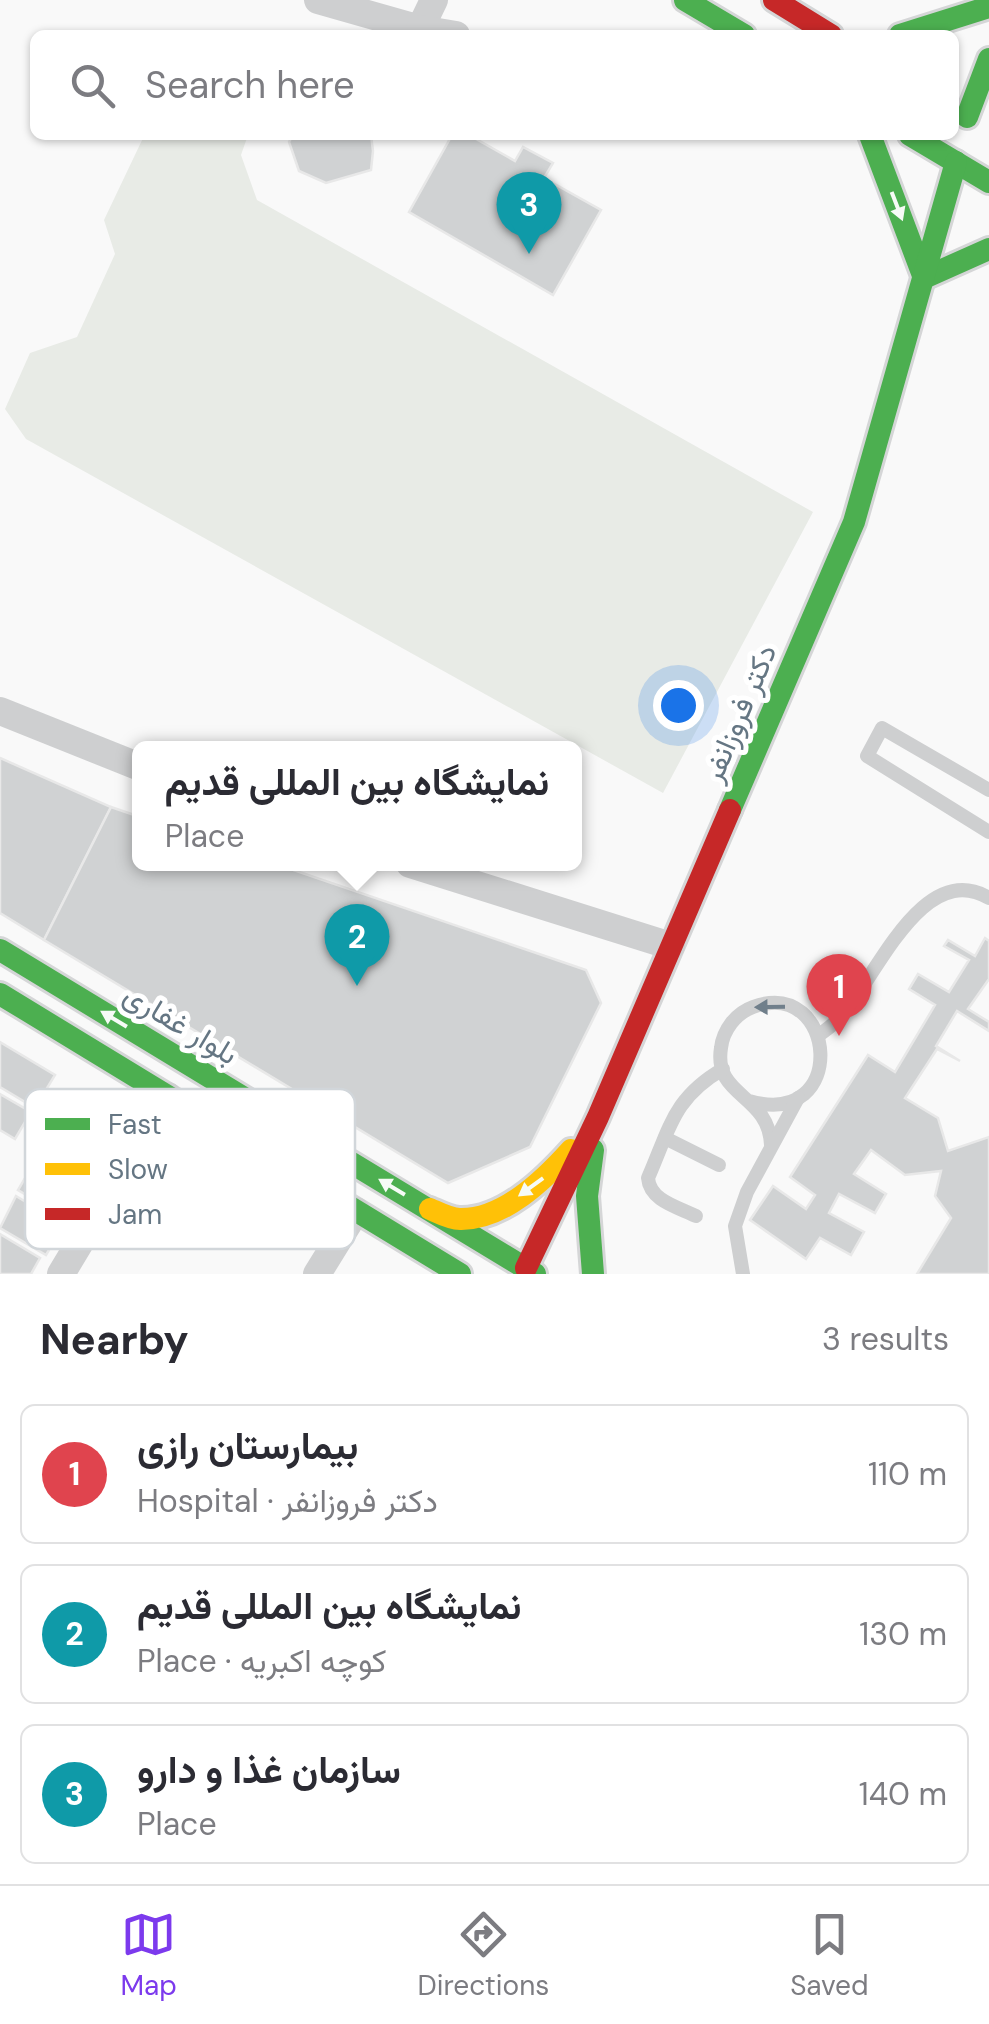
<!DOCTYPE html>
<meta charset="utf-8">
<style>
body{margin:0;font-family:"DM Sans",Vazirmatn,sans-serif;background:#f7f7f7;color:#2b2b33}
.you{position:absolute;left:678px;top:705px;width:35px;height:35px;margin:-25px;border:8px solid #fff;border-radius:50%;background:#1a73e8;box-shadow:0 0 0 15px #1a73e833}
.badge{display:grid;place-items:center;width:65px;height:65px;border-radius:50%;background:#7c3aed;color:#fff;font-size:32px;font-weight:700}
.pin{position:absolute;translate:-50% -82px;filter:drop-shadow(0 2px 5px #0008)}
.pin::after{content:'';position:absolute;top:52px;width:35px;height:30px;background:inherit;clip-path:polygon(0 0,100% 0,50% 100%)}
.popup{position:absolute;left:132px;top:741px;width:450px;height:130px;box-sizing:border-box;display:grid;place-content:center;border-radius:15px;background:#fff;filter:drop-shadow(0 2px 8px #0005);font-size:32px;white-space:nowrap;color:#7c7c81}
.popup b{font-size:38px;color:#2b2b33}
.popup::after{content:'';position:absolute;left:50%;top:100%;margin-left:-20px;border:20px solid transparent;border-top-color:#fff}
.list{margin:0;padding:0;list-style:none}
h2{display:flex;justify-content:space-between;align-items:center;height:130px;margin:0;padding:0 40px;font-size:42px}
h2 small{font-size:32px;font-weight:400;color:#7c7c81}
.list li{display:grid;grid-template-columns:65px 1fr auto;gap:30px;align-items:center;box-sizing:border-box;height:140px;margin:0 20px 20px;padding:0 20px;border:2px solid #e1e1e2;border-radius:15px}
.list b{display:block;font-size:38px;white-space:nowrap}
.list p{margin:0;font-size:32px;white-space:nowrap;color:#7c7c81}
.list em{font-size:32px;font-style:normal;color:#7c7c81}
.icon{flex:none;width:55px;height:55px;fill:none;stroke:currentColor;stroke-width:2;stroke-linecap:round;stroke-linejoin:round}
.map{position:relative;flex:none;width:989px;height:1274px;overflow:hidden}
.search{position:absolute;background:#fff;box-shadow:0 2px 8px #0004;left:30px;right:30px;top:30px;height:110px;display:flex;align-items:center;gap:25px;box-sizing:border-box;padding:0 35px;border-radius:15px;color:#7c7c81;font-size:38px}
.sheet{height:610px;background:#fff}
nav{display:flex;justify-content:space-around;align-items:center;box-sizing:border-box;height:140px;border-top:2px solid #e1e1e2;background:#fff;font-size:28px;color:#7c7c81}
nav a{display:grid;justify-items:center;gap:5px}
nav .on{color:#7c3aed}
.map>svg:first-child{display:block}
.green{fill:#e8ebe6}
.building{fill:#d0d2d3;stroke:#e8e8e8;stroke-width:2.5}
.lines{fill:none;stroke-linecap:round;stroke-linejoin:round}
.fast-casing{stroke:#d5d6d7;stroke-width:28}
.slow-casing{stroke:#d5d6d7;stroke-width:28}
.jam-casing{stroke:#d5d6d7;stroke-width:28}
.lane{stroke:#cecfd0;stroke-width:14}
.street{stroke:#cecfd0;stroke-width:28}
.fast{stroke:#4caf50;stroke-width:22}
.slow{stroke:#ffc107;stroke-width:22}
.jam{stroke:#c62828;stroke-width:22}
.oneway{fill:#f6fbf6}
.oneway2{fill:#707f8b}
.labels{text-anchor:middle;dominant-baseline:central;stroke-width:10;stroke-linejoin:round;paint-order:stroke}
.street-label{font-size:30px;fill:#657683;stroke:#fff}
.key{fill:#fff;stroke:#d1d6da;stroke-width:2.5}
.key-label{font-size:28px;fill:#657683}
</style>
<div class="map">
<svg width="989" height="1274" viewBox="0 0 989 1274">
<rect width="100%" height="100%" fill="#f9f9f9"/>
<!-- green -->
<polygon class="green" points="248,135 241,155 257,200 813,512 663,793 26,439 5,409 30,353 77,337 115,254 104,220 144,136"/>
<!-- building -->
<g class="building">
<polygon points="293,135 371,135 373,151 371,170 326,183 299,171 289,142"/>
<polygon points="452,135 469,135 515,161 523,147 553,163 544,178 601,210 553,295 409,212"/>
<polygon points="0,758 111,807 44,940 0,913"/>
<polygon points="111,807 140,817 140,864 276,864 586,970 601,1003 530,1147 448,1183 44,940"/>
<polygon points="985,938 989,941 989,979 968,1009 989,1022 989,1031 957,1011 936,1046 960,1061 937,1049 905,1098 938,1118 948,1151 989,1137 989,1274 917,1274 951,1218 935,1196 941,1171 905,1175 871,1150 854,1174 886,1194 875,1213 839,1194 829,1213 864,1232 851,1255 820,1238 806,1259 750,1220 773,1186 806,1209 815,1195 790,1177 868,1055 895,1072 935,1005 909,989 918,974 949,992 969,960 944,946 948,940 975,956"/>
<polygon points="0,1042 55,1075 35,1108 0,1087"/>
<polygon points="0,1094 31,1112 15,1139 0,1130"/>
<polygon points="82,1095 126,1121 108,1151 64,1125"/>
<polygon points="67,1135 104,1157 86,1186 50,1164"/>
<polygon points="35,1161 85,1191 68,1220 18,1190"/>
<polygon points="16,1196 64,1225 46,1255 0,1228"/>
<polygon points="0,1234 40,1258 31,1274 0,1274"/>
</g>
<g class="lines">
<defs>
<g id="fast">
<polyline points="685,0 744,35"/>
<polyline points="900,35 989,7"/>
<polyline points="967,117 989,59"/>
<polyline points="870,135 924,278 989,249"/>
<polyline points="910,135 989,182"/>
<polyline points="730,810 854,522 956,162"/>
<polyline points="0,950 535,1274"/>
<polyline points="0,994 460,1274"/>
<polyline points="593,1150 587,1196 593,1274"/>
</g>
<path id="slow" d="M430,1209C439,1213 450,1219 460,1219C503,1220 544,1180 571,1150"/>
<g id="jam">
<polyline points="774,0 831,35"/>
<polyline points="526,1268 598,1117 730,810"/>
</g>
</defs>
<!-- fast casing -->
<use href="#fast" class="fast-casing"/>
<!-- slow casing -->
<use href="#slow" class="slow-casing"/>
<!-- jam casing -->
<use href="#jam" class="jam-casing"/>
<!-- lane -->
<g class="lane">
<polyline points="989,790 882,728 867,756 989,832"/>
<path d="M819,1035C827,1029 836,1023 842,1015C877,976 923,859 989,898"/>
<path d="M749,1101C850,1130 837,976 753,1007C736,1013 723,1030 721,1048C713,1097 769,1094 771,1145"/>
<polyline points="665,1138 719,1165"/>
<path d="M696,1216C678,1207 650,1201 648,1178C670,1128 673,1098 723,1069"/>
<polyline points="743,1274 735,1226 747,1192 798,1098"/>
</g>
<!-- street -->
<g class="street">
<polyline points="318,0 420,29 434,0"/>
<polyline points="420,29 456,35"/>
<polyline points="0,711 140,767"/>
<polyline points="410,864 671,946"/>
<polyline points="61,1274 168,1096"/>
<polyline points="317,1274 356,1211"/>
</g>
<!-- fast -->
<use href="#fast" class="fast"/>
<!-- slow -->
<use href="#slow" class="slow"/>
<!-- jam -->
<use href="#jam" class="jam"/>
</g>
<!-- one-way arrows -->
<defs><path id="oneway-solid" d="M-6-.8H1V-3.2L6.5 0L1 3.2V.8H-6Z" transform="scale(2.5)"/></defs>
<g class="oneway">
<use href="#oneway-solid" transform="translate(897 206) rotate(69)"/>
<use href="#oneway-solid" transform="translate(114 1019) rotate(-149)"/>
<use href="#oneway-solid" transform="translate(392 1187) rotate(-149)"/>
<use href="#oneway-solid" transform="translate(531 1187) rotate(144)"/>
</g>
<use class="oneway2" href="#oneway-solid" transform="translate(770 1007) rotate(179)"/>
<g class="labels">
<!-- street labels -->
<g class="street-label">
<text transform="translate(739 713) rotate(-67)">دکتر فروزانفر</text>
<text transform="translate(181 1024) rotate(31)">بلوار غفاری</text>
</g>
</g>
<!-- legend -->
<rect x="25" y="1089" width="330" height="160" rx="15" class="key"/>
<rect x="45" y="1118" width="45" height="12" fill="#4caf50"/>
<rect x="45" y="1163" width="45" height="12" fill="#ffc107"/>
<rect x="45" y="1208" width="45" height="12" fill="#c62828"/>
<g class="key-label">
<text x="108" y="1134">Fast</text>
<text x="108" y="1179">Slow</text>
<text x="108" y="1224">Jam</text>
</g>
</svg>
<div class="you"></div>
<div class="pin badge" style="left:839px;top:1036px;background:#e0444e">1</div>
<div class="pin badge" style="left:357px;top:986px;background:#0f9aa8">2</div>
<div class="popup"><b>نمایشگاه بین المللی قدیم</b>Place</div>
<div class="pin badge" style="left:529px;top:254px;background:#0f9aa8">3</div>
<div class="search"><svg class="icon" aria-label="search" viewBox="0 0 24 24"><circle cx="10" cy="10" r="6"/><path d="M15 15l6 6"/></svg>Search here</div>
</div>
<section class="sheet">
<h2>Nearby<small>3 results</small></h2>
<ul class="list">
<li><span class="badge" style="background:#e0444e">1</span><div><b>بیمارستان رازی</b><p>Hospital · دکتر فروزانفر</p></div><em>110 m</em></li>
<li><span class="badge" style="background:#0f9aa8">2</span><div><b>نمایشگاه بین المللی قدیم</b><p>Place · کوچه اکبریه</p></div><em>130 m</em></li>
<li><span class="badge" style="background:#0f9aa8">3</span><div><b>سازمان غذا و دارو</b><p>Place</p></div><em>140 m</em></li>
</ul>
</section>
<nav>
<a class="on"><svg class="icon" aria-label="map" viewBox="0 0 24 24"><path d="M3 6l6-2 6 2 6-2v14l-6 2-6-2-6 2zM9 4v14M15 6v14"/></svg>Map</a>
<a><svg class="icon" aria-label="directions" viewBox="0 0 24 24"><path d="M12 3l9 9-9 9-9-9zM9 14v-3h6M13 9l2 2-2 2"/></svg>Directions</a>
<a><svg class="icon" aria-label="saved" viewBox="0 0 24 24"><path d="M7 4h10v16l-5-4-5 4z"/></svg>Saved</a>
</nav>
